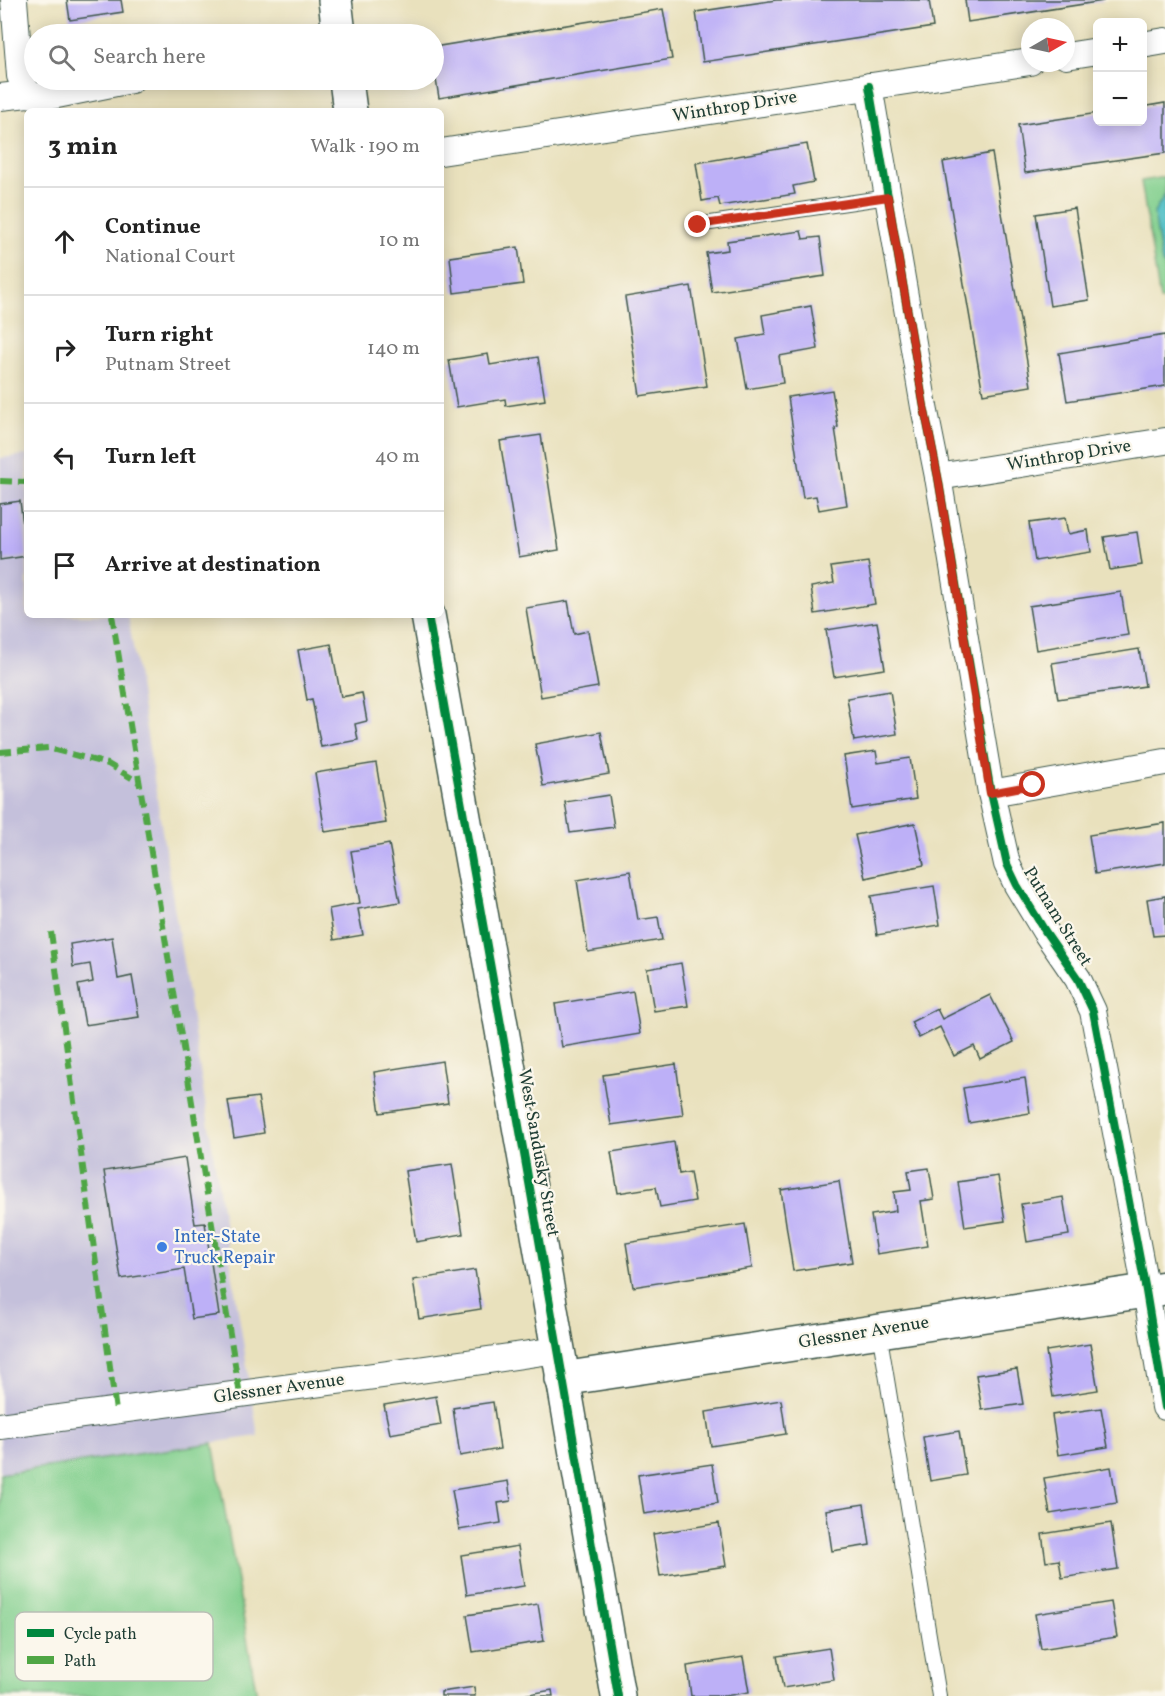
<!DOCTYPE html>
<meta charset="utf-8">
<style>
body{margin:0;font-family:Vollkorn,serif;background:#f2f2f2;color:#222}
.controls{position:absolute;right:18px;top:18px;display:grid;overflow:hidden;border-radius:9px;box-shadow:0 3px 15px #0003}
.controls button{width:54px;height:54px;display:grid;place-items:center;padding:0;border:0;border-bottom:2px solid #e0e0e0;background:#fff;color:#222;font:30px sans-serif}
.compass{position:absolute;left:1021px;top:18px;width:54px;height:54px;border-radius:50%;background:#fff;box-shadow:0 3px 15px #0003;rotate:81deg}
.stop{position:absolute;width:18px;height:18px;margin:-14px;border:4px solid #c8321e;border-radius:50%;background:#fff}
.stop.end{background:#c8321e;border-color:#fff;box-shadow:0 2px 6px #0008}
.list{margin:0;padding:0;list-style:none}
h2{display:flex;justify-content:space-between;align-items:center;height:78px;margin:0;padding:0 24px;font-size:26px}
h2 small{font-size:20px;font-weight:400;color:#767676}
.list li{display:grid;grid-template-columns:39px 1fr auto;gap:18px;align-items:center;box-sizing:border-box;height:108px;padding:0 24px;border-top:2px solid #e0e0e0}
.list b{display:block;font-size:22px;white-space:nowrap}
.list p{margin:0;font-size:20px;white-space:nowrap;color:#767676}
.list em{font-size:20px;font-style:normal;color:#767676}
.icon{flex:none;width:33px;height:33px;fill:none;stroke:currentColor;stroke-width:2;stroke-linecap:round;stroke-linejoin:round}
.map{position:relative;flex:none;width:1165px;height:1696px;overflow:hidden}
.search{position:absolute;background:#fff;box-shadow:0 3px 15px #0003;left:24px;top:24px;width:420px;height:66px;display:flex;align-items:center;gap:15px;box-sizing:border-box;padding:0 21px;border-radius:33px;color:#767676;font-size:22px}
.panel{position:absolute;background:#fff;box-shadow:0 3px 15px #0003;left:24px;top:108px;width:420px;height:510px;border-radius:9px}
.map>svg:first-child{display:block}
.industrial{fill:#c4c0db}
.green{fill:#81cf8d;stroke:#508660;stroke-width:1.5}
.water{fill:#51c0c6;stroke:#387e7d;stroke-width:1.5}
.building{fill:#bdb0f7}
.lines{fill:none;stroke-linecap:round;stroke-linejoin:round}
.lane-casing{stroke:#3d5649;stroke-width:16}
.street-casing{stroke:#3d5649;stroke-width:28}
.secondary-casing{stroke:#3d5649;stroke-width:36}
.lane{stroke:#fff;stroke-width:14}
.street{stroke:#fff;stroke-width:26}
.secondary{stroke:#fff;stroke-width:33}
.quiet{stroke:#4fa644;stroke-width:6;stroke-dasharray:12 6;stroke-linecap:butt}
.cycleway-casing{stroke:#fbf7ec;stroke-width:11}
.cycleway{stroke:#00873e;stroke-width:8}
.route{stroke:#c8321e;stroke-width:8}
.shop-dot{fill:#3f7fe0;stroke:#fbf7ec;stroke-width:2}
.labels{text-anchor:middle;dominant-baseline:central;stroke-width:4.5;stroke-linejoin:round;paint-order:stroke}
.street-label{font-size:18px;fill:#1f3d34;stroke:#fbf7ec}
.shop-label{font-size:18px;fill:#366cbe;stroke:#fbf7ec;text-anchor:start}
.key{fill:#fbf7ec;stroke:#b9bfb5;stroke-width:1.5}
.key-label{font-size:16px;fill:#1f3d34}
</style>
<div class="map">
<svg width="1165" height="1696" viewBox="0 0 1165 1696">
<rect width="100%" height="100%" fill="#fbf7ec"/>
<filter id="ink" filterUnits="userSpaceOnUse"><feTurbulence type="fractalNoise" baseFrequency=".0167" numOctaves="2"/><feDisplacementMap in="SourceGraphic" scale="12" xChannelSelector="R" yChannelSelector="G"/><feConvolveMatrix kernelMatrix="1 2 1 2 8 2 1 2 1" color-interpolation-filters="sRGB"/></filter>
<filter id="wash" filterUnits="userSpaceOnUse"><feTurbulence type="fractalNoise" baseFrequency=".008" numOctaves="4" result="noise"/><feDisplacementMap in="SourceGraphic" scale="24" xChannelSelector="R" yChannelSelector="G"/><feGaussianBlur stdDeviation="1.35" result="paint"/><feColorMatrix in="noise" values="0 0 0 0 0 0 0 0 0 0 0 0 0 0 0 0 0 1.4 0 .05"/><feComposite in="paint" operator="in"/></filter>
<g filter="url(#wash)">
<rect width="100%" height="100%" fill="#e9e1bd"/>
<!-- industrial -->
<polygon class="industrial" points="27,455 27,615 128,615 258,1436 0,1474 0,458"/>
<!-- green -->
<g class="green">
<polygon points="1165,177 1165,300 1160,300 1141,181"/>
<polygon points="213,1443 257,1696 0,1696 0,1474"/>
</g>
<!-- water -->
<polygon class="water" points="1165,194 1165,266 1162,263 1154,213"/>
<g id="blocks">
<!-- building -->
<g class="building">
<polygon points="67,0 121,0 123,12 70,20"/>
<polygon points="776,0 929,0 933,27 703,62 696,12"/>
<polygon points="965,0 1103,0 1103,1 968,22"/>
<polygon points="663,9 672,59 439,98 434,67 434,47"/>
<polygon points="1165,103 1165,153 1025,173 1018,125 1098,113 1098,122 1142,122 1142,107"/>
<polygon points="807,144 814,182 793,186 795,194 720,206 718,198 702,201 696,163"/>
<polygon points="992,153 1031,386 983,394 943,162"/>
<polygon points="1075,208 1089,300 1050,306 1036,214"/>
<polygon points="801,231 803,239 820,237 825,276 712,292 706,253 728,250 727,241"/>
<polygon points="518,247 523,284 454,293 450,257"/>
<polygon points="691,286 707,386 640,396 625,297"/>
<polygon points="811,306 818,349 779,356 783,383 747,389 738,339 765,334 762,315"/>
<polygon points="1165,335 1165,386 1067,401 1059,353"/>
<polygon points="488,354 490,365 538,357 545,400 506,406 505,399 457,407 449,360"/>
<polygon points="832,390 838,427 835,428 847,505 819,510 816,496 803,498 788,397"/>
<polygon points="541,435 559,550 519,557 500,441"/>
<polygon points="20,501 27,556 0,560 0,504"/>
<polygon points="1065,518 1068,534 1088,530 1091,552 1035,561 1029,523"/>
<polygon points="1137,532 1142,565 1110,570 1104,537"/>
<polygon points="868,562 875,604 815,614 811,587 834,583 831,567"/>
<polygon points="1121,592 1128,635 1036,650 1029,606"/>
<polygon points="568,601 574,634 588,631 598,687 541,697 526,608"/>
<polygon points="877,622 885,669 834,677 826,630"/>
<polygon points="331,644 341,697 362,693 367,721 355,724 358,740 321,747 312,699 307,700 298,650"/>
<polygon points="1139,649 1145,686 1058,699 1052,663"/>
<polygon points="890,691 897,734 854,741 847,698"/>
<polygon points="601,732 609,774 543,786 535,744"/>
<polygon points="876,751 878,763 910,758 916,799 852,809 844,756"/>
<polygon points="376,763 386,823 325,832 315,773"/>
<polygon points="609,795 614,827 570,833 565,802"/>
<polygon points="915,823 924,865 865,878 855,835"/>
<polygon points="1165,823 1165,863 1095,874 1089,835"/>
<polygon points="389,844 400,902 358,909 363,935 334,940 329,909 360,903 351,851"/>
<polygon points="630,871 638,920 658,917 662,940 588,952 577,880"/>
<polygon points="934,886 940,925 877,935 871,896"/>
<polygon points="1165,896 1165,935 1153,936 1147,899"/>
<polygon points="112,937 118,979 132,976 139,1017 85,1025 78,985 93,982 90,964 73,967 70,944"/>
<polygon points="681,963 688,1006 654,1011 647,969"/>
<polygon points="633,991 640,1034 562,1047 555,1004"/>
<polygon points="990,995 1014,1042 980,1059 974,1046 954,1056 940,1027 919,1038 911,1022 937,1009 942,1019"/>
<polygon points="442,1061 448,1103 380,1113 374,1072"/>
<polygon points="676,1064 683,1115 611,1125 603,1075"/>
<polygon points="1025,1078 1030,1113 969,1123 963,1088"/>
<polygon points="258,1097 264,1133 234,1138 228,1101"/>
<polygon points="674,1142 679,1174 690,1172 695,1201 660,1207 656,1187 618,1193 611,1152"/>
<polygon points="185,1158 195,1224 205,1223 219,1315 192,1319 184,1269 121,1279 104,1171"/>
<polygon points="452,1164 463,1234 416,1242 405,1171"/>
<polygon points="929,1168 934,1199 921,1201 928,1246 877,1254 871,1215 896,1211 894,1192 911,1190 908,1171"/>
<polygon points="998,1176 1005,1221 965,1227 958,1182"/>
<polygon points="839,1181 852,1262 793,1271 781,1190"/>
<polygon points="1063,1197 1069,1235 1027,1242 1021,1204"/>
<polygon points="745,1224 752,1268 633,1287 626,1243"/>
<polygon points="475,1270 481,1309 419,1319 413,1280"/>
<polygon points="1090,1344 1098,1390 1053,1397 1046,1351"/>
<polygon points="1017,1369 1023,1404 982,1410 976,1375"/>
<polygon points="436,1396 441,1425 390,1434 384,1405"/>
<polygon points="781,1400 786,1434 711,1446 706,1412"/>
<polygon points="493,1402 500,1449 460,1456 453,1408"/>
<polygon points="1101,1408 1108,1447 1058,1455 1052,1415"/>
<polygon points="959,1431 966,1475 930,1481 923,1437"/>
<polygon points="712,1464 718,1503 644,1514 638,1475"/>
<polygon points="1111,1467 1117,1503 1050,1514 1044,1478"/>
<polygon points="508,1481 511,1501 498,1503 501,1523 459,1530 452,1490"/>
<polygon points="864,1504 870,1545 832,1551 826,1510"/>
<polygon points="719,1523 726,1566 660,1576 653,1534"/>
<polygon points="1111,1523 1118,1569 1062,1578 1059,1560 1046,1562 1042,1534"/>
<polygon points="518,1546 524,1586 467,1595 461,1555"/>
<polygon points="1111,1602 1117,1637 1041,1649 1035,1614"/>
<polygon points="538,1604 544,1641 473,1652 467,1615"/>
<polygon points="829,1648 834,1680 783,1688 777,1656"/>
<polygon points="743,1657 749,1692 725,1696 691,1696 687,1666"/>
<polygon points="474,1687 475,1696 441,1696 441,1692"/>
<polygon points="552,1690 553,1696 524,1696 524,1695"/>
</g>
</g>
</g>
<g filter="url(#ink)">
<use href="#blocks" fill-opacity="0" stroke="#3d5649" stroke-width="1.5"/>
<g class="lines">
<defs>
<g id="lane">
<polyline points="697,225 888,197"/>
<polyline points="879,1331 939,1696"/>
</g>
<g id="street">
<polyline points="14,0 20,76 28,94 36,96 52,96 131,80"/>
<polyline points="1142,45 1165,41"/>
<polyline points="1066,56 1098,51"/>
<polyline points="869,86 924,407 938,477 991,793 1007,864 1017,885 1045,931 1078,979 1093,1011 1146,1291 1165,1407"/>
<polyline points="0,97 28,94"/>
<polyline points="441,152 1030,62"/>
<polyline points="938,477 1165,441"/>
<polyline points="991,793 1165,762"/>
<polyline points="0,1426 419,1370 557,1350"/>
</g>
<g id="secondary">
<polyline points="335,0 339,34"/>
<polyline points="346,80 350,111"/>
<polyline points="428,615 526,1165 618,1696"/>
<polyline points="562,1379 1165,1288"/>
</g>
</defs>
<!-- lane casing -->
<use href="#lane" class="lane-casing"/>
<!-- street casing -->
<use href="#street" class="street-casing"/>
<!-- secondary casing -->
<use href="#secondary" class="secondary-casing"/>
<!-- lane -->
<use href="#lane" class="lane"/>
<!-- street -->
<use href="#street" class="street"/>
<!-- secondary -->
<use href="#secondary" class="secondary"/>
<!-- quiet -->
<g class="quiet">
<polyline points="0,481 27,482"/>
<polyline points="112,615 240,1395"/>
<polyline points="0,752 48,748 108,764 140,783"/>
<polyline points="51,932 116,1411"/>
</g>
<defs>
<g id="cycleway">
<polyline points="869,86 924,407 938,477 991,793 1007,864 1017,885 1045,931 1078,979 1093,1011 1146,1291 1165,1407"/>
<polyline points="428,615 526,1165 618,1696"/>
</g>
</defs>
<!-- cycleway casing -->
<use href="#cycleway" class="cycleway-casing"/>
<!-- cycleway -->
<use href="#cycleway" class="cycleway"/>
</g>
</g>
<g class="lines" filter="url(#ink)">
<!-- route -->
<polyline class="route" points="698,225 888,197 924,407 938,477 990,793 1033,785"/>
</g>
<!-- markers -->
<circle class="shop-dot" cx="162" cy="1247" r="6"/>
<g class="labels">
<!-- street labels -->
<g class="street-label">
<text transform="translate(735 107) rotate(-9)">Winthrop Drive</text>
<text transform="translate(1069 456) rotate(-9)">Winthrop Drive</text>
<text transform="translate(1057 917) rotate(58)">Putnam Street</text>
<text transform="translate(538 1153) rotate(80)">West Sandusky Street</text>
<text transform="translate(864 1333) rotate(-9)">Glessner Avenue</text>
<text transform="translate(279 1389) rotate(-8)">Glessner Avenue</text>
</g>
<!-- shop labels -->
<g class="shop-label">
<text x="174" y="1237">Inter-State<tspan x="174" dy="21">Truck Repair</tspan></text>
</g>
</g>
<!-- legend -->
<rect x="15" y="1612" width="198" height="69" rx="9" class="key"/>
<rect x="27" y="1629" width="27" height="8" fill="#00873e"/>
<rect x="27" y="1656" width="27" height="8" fill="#4fa644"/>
<g class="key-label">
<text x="64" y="1639">Cycle path</text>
<text x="64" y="1666">Path</text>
</g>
</svg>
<div class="controls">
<button>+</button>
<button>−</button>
</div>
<svg class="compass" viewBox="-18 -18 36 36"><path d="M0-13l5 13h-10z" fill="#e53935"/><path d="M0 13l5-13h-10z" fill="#767676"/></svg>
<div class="stop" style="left:1033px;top:785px"></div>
<div class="stop end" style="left:698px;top:225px"></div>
<div class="search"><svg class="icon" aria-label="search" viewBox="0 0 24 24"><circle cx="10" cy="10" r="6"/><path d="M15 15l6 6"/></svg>Search here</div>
<section class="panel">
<h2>3 min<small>Walk · 190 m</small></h2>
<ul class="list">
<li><svg class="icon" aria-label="ahead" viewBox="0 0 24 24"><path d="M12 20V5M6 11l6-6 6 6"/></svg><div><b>Continue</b><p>National Court</p></div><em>10 m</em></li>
<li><svg class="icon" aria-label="right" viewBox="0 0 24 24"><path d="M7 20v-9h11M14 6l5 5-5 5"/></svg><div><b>Turn right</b><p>Putnam Street</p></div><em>140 m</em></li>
<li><svg class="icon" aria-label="left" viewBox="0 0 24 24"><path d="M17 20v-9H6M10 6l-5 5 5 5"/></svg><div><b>Turn left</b></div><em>40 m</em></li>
<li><svg class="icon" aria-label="arrive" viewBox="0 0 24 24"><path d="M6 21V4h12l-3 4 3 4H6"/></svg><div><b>Arrive at destination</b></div></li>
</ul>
</section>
</div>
